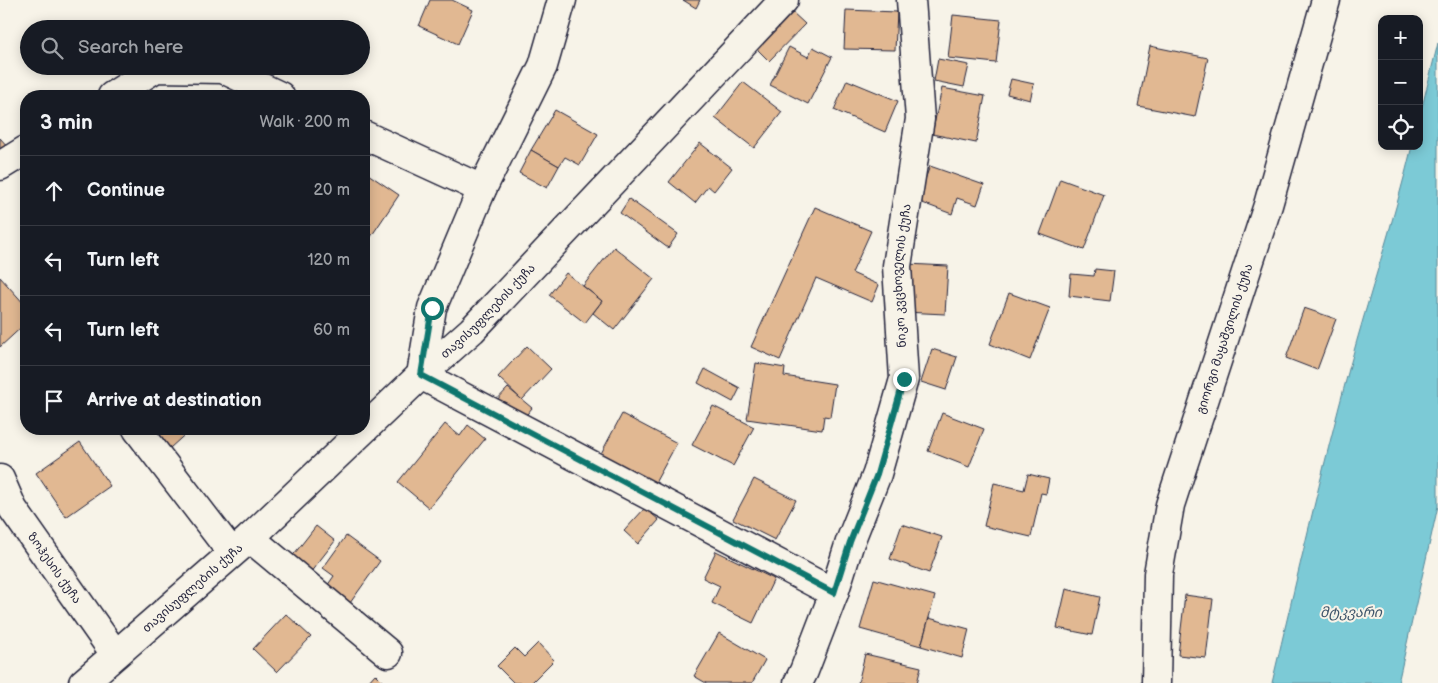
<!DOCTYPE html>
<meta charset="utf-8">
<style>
body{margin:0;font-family:"Balsamiq Sans","Noto Sans Georgian",sans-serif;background:#242831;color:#f1f3f6}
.controls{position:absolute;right:15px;top:15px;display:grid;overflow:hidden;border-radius:10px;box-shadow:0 2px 12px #0003}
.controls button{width:45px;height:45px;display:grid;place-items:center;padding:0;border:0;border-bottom:1px solid #363941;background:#171b24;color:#f1f3f6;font:25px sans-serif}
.stop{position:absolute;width:15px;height:15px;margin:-11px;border:4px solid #0f766e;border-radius:50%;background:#fff}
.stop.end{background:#0f766e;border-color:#fff;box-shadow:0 1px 5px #0008}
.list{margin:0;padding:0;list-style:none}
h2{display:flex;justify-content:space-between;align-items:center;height:65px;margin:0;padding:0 20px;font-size:21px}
h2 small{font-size:16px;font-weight:400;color:#9ea1a6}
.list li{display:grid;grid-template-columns:32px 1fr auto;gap:15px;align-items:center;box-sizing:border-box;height:70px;padding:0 20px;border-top:1px solid #363941}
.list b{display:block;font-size:19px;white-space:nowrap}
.list em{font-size:16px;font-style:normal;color:#9ea1a6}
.icon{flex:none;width:28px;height:28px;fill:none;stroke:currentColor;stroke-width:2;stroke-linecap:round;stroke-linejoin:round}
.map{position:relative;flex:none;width:1438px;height:683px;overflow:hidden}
.search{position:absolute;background:#171b24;box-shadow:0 2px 12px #0003;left:20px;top:20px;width:350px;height:55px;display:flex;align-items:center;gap:12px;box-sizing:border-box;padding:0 18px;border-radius:28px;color:#9ea1a6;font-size:19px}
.panel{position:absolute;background:#171b24;box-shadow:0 2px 12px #0003;left:20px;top:90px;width:350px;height:345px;border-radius:20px}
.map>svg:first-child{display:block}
.water{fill:#7bcad6;stroke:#578798}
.building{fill:#e1b892;stroke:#22223b}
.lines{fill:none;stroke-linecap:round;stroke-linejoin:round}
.minor-casing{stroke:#22223b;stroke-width:31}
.minor{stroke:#f7f3e8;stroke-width:28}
.route{stroke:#0f766e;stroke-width:6}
.labels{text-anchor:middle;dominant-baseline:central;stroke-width:4;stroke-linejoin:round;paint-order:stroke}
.street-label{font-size:12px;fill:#22223b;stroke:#f7f3e8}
.water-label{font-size:14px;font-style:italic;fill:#3d546a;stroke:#f7f3e8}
</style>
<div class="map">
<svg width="1438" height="683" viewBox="0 0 1438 683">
<rect width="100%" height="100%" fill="#f7f3e8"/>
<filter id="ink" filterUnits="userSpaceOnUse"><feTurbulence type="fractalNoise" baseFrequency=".02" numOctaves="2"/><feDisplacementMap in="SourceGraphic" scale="10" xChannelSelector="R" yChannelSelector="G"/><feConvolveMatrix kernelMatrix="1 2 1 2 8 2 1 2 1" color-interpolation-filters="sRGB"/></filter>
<g filter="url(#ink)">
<!-- water -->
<path class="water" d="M1438,43V506L1398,683H1272C1297,578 1321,473 1349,369C1369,295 1394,221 1412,146H1419V119Z"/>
<!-- building -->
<g class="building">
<polygon points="430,0 452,0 473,10 458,44 419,26"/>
<polygon points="683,0 700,0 696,8"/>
<polygon points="846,10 897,12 895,50 844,49"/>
<polygon points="791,11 805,24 769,61 756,48"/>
<polygon points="953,15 1001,20 996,63 948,58"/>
<polygon points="1150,46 1208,58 1195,117 1138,106"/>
<polygon points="789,47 808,57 813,47 832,57 808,104 770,85"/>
<polygon points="938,59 969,65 964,87 934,81"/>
<polygon points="1011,79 1034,84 1030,100 1007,94"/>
<polygon points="847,80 898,101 885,132 834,110"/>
<polygon points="743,82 782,112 754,148 715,118"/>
<polygon points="942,88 985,96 976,143 932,134"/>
<polygon points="555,110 598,134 580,165 565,157 559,166 531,150"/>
<polygon points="0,138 9,148 0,156"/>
<polygon points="700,143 732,168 714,191 708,186 695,203 669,182"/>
<polygon points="531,150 559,166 547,188 519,173"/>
<polygon points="930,166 984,185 977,205 957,198 952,214 917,201"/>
<polygon points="365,172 399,195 364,247 364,175"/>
<polygon points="1060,179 1104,195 1084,250 1040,234"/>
<polygon points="629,199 678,234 668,248 620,213"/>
<polygon points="815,207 871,231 852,273 879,285 872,302 816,278 780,360 751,347"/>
<polygon points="614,247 654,279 614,330 593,313 602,301 583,286"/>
<polygon points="907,264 948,266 945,314 904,312"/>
<polygon points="1095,269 1114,271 1110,301 1069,296 1071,274 1094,276"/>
<polygon points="566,273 602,301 585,323 549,295"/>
<polygon points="0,277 26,306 26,323 0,347"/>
<polygon points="1009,293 1050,308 1030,360 990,344"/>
<polygon points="1304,308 1336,319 1317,370 1286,358"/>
<polygon points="527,346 551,369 522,400 498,377"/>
<polygon points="932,349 957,357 946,390 921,382"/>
<polygon points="756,363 785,368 784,376 835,384 830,417 824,416 822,430 747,419"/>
<polygon points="705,369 740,388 733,402 698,383"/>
<polygon points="508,388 532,408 518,425 493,404"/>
<polygon points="713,406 754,427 733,466 692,445"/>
<polygon points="942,413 984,429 969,467 928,451"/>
<polygon points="622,414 677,443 650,492 596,463"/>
<polygon points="445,424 460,436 468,425 485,439 429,508 398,482"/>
<polygon points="152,429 191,429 170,448"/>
<polygon points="80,442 110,486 66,517 36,473"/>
<polygon points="1028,474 1049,479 1046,494 1041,493 1031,537 984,526 994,483 1024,490"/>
<polygon points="754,479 796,500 775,540 733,519"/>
<polygon points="645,508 659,520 638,544 624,531"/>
<polygon points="902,524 942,537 929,573 890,559"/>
<polygon points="316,526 335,541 310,573 291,558"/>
<polygon points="346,536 380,561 350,603 327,586 334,576 323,568"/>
<polygon points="716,551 774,579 753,623 712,603 720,586 703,578"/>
<polygon points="874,579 935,596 921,646 860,629"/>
<polygon points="1066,589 1100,597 1092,635 1057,628"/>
<polygon points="1185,595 1213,599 1206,658 1178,655"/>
<polygon points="286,614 311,637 277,672 253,649"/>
<polygon points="929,618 969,629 962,658 921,646"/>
<polygon points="719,633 765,660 752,683 706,683 694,676"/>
<polygon points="538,643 554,660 531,683 514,683 497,666 515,648 524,657"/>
<polygon points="865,654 921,667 917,683 858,683"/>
<polygon points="375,674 384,683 367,683"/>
</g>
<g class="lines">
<defs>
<g id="minor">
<polyline points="562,0 543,66 482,189 432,308 421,375 834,593"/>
<polyline points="112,96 156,68 223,69 280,96"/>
<polyline points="364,135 482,189"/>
<polyline points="0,166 26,150"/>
<polyline points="137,429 232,553"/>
<path id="s1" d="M0,479L13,509L115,654"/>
<polyline points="250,538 388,653"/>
<path id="s2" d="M83,683L250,538L421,375L472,330L784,0"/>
<path id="s3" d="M798,683L804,671L834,593L850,542L877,474L904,379L897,266L920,119L911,0"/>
<path id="s4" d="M1156,683L1158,574L1170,505L1268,205L1326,0"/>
</g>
</defs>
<!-- minor casing -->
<use href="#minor" class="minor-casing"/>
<!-- minor -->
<use href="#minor" class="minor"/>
</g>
</g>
<g class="lines" filter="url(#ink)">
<!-- route -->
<polyline class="route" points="432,308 421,375 834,593 850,542 877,474 904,379"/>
</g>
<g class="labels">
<!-- street labels -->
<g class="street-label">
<text stroke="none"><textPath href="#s3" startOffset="426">ნიკო კვცხოველის ქუჩა</textPath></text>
<text stroke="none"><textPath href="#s2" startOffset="550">თავისუფლების ქუჩა</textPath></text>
<text stroke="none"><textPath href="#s4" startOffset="354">გიორგი მაყაშვილის ქუჩა</textPath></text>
<text stroke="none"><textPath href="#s1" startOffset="105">ზოჰესის ქუჩა</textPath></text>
<text stroke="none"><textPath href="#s2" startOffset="145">თავისუფლების ქუჩა</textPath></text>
</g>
<!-- water labels -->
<g class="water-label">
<text x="1351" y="612">მტკვარი</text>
</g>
</g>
</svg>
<div class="controls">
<button>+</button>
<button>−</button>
<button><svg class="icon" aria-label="locate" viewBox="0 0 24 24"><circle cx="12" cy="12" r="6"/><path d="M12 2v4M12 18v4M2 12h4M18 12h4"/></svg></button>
</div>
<div class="stop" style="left:432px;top:308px"></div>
<div class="stop end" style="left:904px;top:379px"></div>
<div class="search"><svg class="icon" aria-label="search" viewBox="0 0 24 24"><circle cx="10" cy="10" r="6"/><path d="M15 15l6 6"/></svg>Search here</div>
<section class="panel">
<h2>3 min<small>Walk · 200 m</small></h2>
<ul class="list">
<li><svg class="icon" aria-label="ahead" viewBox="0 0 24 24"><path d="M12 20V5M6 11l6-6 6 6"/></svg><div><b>Continue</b></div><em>20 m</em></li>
<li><svg class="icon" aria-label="left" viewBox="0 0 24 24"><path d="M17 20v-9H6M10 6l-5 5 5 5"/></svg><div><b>Turn left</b></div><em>120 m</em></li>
<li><svg class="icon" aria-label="left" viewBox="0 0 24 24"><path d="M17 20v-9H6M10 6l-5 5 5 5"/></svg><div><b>Turn left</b></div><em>60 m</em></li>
<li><svg class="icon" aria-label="arrive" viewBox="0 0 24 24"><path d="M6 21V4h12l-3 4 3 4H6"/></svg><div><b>Arrive at destination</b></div></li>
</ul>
</section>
</div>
